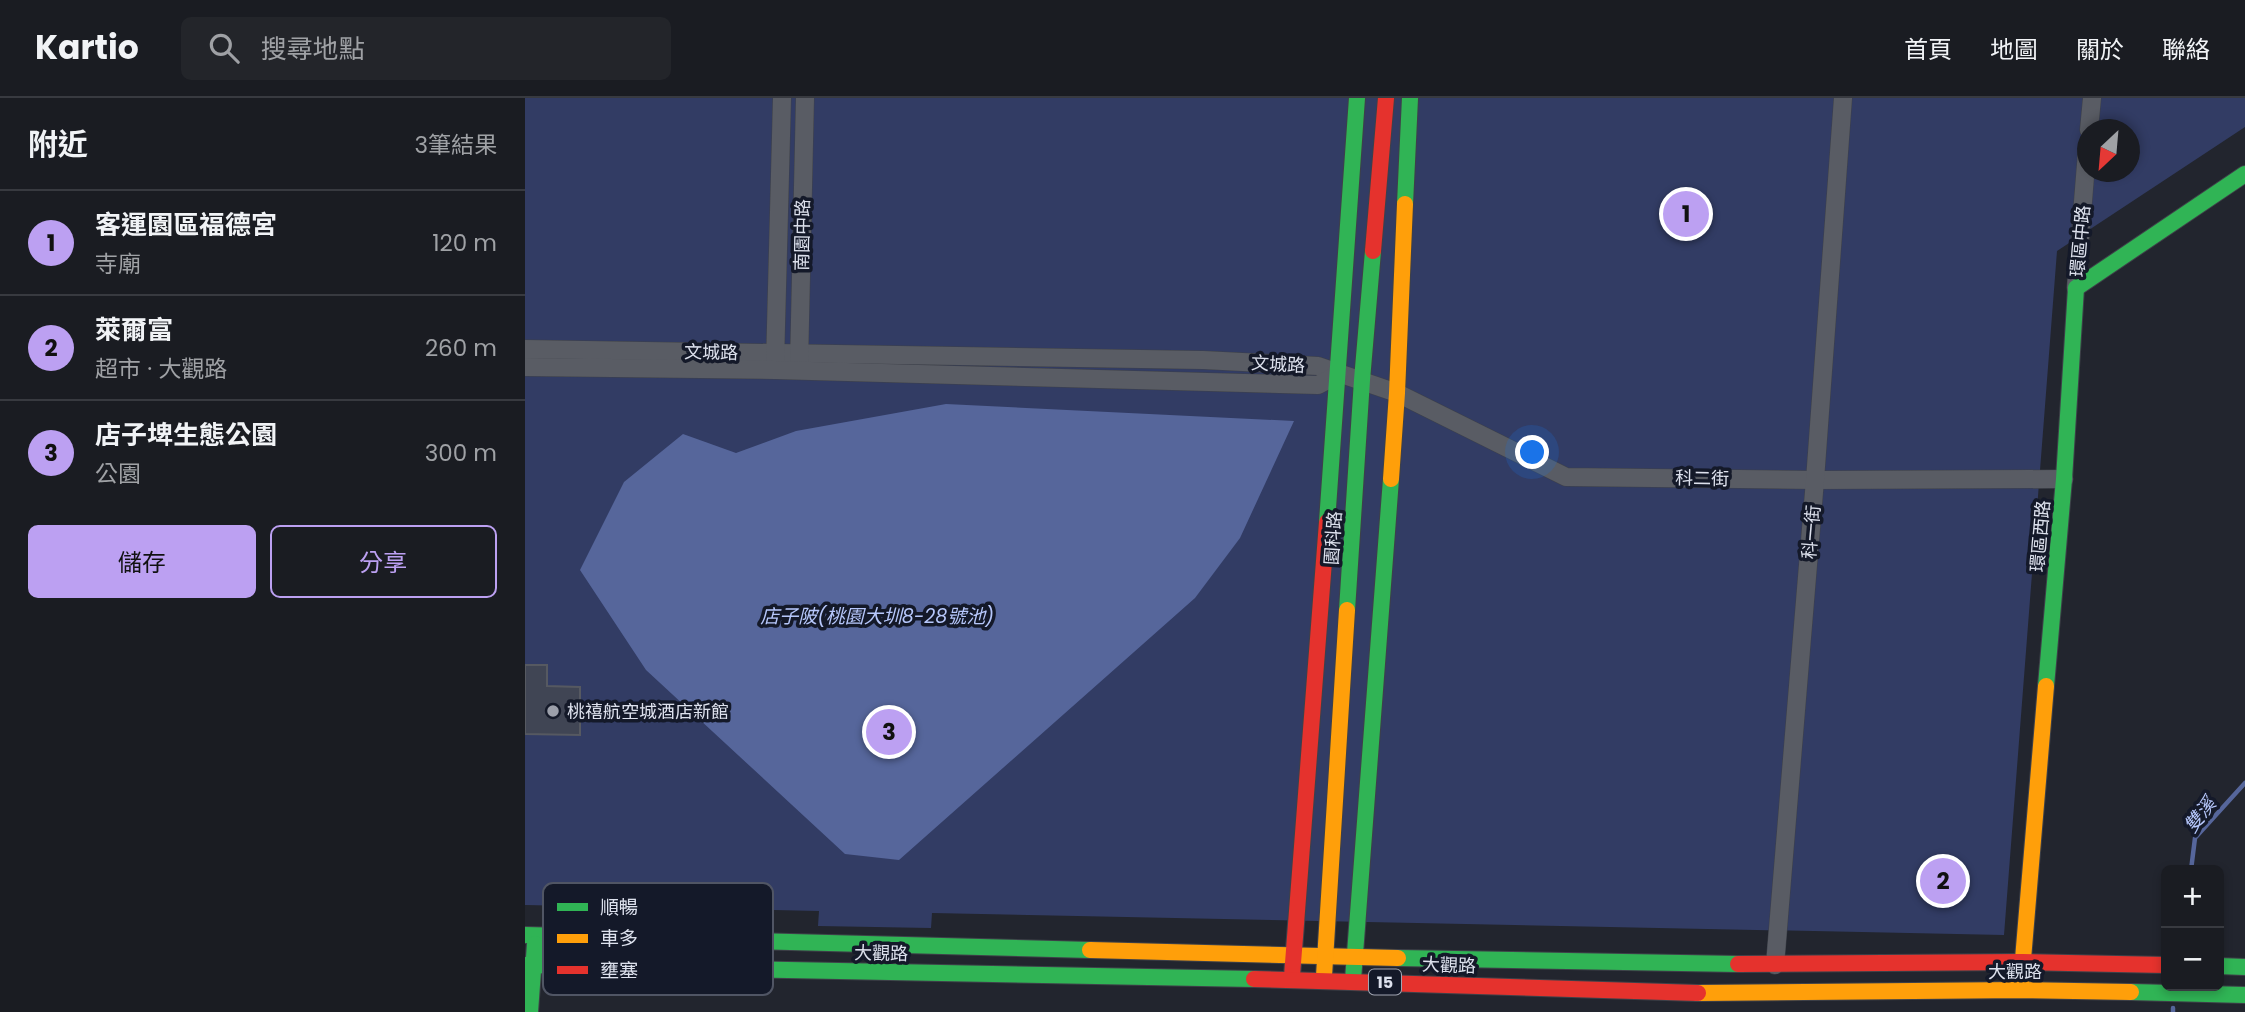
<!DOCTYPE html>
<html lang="zh-TW">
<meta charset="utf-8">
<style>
body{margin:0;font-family:Poppins,"Noto Sans TC",sans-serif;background:#23252a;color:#f1f3f6}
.controls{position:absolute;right:21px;bottom:21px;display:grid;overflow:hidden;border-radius:10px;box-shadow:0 4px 10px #0003}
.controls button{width:63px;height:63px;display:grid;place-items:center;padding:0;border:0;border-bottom:2px solid #383a40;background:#1a1c22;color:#f1f3f6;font:35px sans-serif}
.compass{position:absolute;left:1552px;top:21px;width:63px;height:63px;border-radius:50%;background:#1a1c22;box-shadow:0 4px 10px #0003;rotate:206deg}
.you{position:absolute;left:1008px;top:355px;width:24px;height:24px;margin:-18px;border:5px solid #fff;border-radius:50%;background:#1a73e8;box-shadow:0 0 0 10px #1a73e833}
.badge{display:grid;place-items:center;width:46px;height:46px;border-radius:50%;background:#bca0f2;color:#111;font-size:23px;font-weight:700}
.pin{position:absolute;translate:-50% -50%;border:4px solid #fff;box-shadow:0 2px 7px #0006}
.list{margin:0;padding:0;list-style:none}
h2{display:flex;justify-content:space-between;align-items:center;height:91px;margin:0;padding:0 28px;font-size:30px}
h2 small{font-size:23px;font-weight:400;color:#9fa1a5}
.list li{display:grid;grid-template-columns:46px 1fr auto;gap:21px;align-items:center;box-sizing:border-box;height:105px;padding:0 28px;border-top:2px solid #383a40}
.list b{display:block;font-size:26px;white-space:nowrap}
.list p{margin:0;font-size:23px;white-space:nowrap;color:#9fa1a5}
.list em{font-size:23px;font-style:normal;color:#9fa1a5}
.actions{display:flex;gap:14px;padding:21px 28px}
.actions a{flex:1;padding:16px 0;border:2px solid #bca0f2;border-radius:10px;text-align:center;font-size:24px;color:#bca0f2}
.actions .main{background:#bca0f2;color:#111}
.icon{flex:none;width:38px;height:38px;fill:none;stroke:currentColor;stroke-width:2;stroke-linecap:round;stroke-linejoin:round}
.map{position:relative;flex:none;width:1720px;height:914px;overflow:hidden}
header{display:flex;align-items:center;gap:42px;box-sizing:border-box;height:98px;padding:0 35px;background:#1a1c22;border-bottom:2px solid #383a40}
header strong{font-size:33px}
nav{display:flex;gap:38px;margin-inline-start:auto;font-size:24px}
.search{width:490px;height:63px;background:#23252a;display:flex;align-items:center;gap:18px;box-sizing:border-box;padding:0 24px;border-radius:10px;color:#9fa1a5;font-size:26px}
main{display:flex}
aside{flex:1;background:#1a1c22}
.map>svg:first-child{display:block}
.green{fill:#323c64;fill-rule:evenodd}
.water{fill:#56669b}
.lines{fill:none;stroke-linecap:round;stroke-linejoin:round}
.stream{stroke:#56669b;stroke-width:4.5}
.building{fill:#404554;stroke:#565961;stroke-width:2}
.street-casing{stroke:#3e4149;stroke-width:19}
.fast-casing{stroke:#3e4149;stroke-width:18}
.slow-casing{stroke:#3e4149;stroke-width:18}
.jam-casing{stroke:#3e4149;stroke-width:18}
.street{stroke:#595c64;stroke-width:18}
.fast{stroke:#30b455;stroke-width:16}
.slow{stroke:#ff9f0a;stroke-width:16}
.jam{stroke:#e5322d;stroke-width:16}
.poi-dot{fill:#9c9faa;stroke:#141929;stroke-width:2.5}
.labels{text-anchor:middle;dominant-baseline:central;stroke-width:7;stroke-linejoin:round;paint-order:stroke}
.shield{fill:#141929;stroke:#a1a5b2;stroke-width:2}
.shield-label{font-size:16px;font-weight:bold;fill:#dde1ed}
.street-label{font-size:18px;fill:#dde1ed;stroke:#141929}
.poi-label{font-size:18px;fill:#dde1ed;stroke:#141929;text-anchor:start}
.water-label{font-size:19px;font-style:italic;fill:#b6c7fb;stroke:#141929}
.key{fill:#141929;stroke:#505564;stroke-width:2}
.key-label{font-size:19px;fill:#dde1ed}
</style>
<header>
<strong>Kartio</strong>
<div class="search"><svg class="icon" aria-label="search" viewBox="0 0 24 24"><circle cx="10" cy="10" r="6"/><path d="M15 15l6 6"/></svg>搜尋地點</div>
<nav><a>首頁</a><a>地圖</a><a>關於</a><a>聯絡</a></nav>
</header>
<main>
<aside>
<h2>附近<small>3筆結果</small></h2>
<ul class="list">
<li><span class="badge">1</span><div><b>客運園區福德宮</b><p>寺廟</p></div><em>120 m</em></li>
<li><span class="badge">2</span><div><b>萊爾富</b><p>超市 · 大觀路</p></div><em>260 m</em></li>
<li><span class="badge">3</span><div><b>店子埤生態公園</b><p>公園</p></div><em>300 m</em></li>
</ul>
<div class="actions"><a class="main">儲存</a><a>分享</a></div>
</aside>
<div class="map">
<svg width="1720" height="914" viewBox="0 0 1720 914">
<rect width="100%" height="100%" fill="#22252e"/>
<!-- green -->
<path class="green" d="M0,0H1720V29L1532,153L1479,837L407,815L406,830L293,828L294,813L0,807ZM1562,32H1604V74H1562Z"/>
<!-- water -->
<polygon class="water" points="421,306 769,323 715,440 670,500 374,762 320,756 121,572 55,472 99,384 158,336 211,355 271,333"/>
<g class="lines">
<!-- stream -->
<g class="stream">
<polyline points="1666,772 1670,740 1720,685"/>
<polyline points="1648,914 1648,910"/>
</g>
</g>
<!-- building -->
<g class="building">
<polygon points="1162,97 1178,107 1160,135 1145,124"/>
<polygon points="0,567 22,567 22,588 55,589 55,637 0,636"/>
</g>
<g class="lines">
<defs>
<g id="street">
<polyline points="1564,32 1567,0"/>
<polyline points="1551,190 1562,54"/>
<polyline points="0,251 678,262 793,268 872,295 1041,379 1290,382 1539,381"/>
<polyline points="250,266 257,0"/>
<polyline points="274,267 280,0"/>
<polyline points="0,269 250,272 793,287 814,276"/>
<polyline points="1250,867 1290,382 1318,0"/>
</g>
<g id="fast">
<polyline points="880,106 885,0"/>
<polyline points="802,424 832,0"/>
<polyline points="822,512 837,282 848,153"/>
<polyline points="1521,588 1539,381 1551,190 1720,76"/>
<polyline points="0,837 565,852"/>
<polyline points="873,860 1213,866"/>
<polyline points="0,867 729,881"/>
<polyline points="1694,868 1720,869"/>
<polyline points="828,882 866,381"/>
<polyline points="1606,894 1720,897"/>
<polyline points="5,914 10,846"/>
</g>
<g id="slow">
<polyline points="866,381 872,295 880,106"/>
<polyline points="565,852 873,860"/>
<polyline points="799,878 822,512"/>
<polyline points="1496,885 1521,588"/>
<polyline points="1173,895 1496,892 1606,894"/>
</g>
<g id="jam">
<polyline points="848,153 861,0"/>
<polyline points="1213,866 1497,864 1641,867"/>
<polyline points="767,878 802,424"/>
<polyline points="729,881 1173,895"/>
</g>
</defs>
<!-- street casing -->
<use href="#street" class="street-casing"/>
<!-- fast casing -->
<use href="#fast" class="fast-casing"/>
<!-- slow casing -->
<use href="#slow" class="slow-casing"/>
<!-- jam casing -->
<use href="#jam" class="jam-casing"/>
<!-- street -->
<use href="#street" class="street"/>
<!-- fast -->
<use href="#fast" class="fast"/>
<!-- slow -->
<use href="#slow" class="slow"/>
<!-- jam -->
<use href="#jam" class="jam"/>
</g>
<!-- markers -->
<circle class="poi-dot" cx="28" cy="613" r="7"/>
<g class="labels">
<!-- shield labels -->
<rect class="shield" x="844" y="871.5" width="32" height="25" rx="5"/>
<g class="shield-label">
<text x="860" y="884">15</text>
</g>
<!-- street labels -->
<g class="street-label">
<text transform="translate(277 137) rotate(-89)">南園中路</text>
<text transform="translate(1555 143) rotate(-85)">環區中路</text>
<text transform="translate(186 254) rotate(1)">文城路</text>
<text transform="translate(753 266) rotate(3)">文城路</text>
<text transform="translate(1177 380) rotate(1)">科二街</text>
<text transform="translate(1286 434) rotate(-85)">科一街</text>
<text transform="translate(1515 438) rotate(-85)">環區西路</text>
<text transform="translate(808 440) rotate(-86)">園科路</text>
<text transform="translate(356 855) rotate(1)">大觀路</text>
<text transform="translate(924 867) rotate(2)">大觀路</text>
<text x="1490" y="873">大觀路</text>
</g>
<!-- poi labels -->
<g class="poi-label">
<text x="42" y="613">桃禧航空城酒店新館</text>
</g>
<!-- water labels -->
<g class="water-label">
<text x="352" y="518">店子陂(桃園大圳8-28號池)</text>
<text transform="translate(1675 717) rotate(-52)">雙溪</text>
</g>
</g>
<!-- legend -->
<rect x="18" y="785" width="230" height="112" rx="10" class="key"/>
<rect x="32" y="805" width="31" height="8" fill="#30b455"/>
<rect x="32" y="836" width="31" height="9" fill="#ff9f0a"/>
<rect x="32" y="868" width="31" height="8" fill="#e5322d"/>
<g class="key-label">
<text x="75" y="816">順暢</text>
<text x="75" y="847">車多</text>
<text x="75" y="879">壅塞</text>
</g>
</svg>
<div class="controls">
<button>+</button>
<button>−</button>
</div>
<svg class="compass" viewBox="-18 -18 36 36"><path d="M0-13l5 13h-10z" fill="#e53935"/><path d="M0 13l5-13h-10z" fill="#9fa1a5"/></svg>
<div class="you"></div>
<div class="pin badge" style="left:1161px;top:116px">1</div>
<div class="pin badge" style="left:1418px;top:783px">2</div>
<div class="pin badge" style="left:364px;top:634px">3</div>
</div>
</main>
